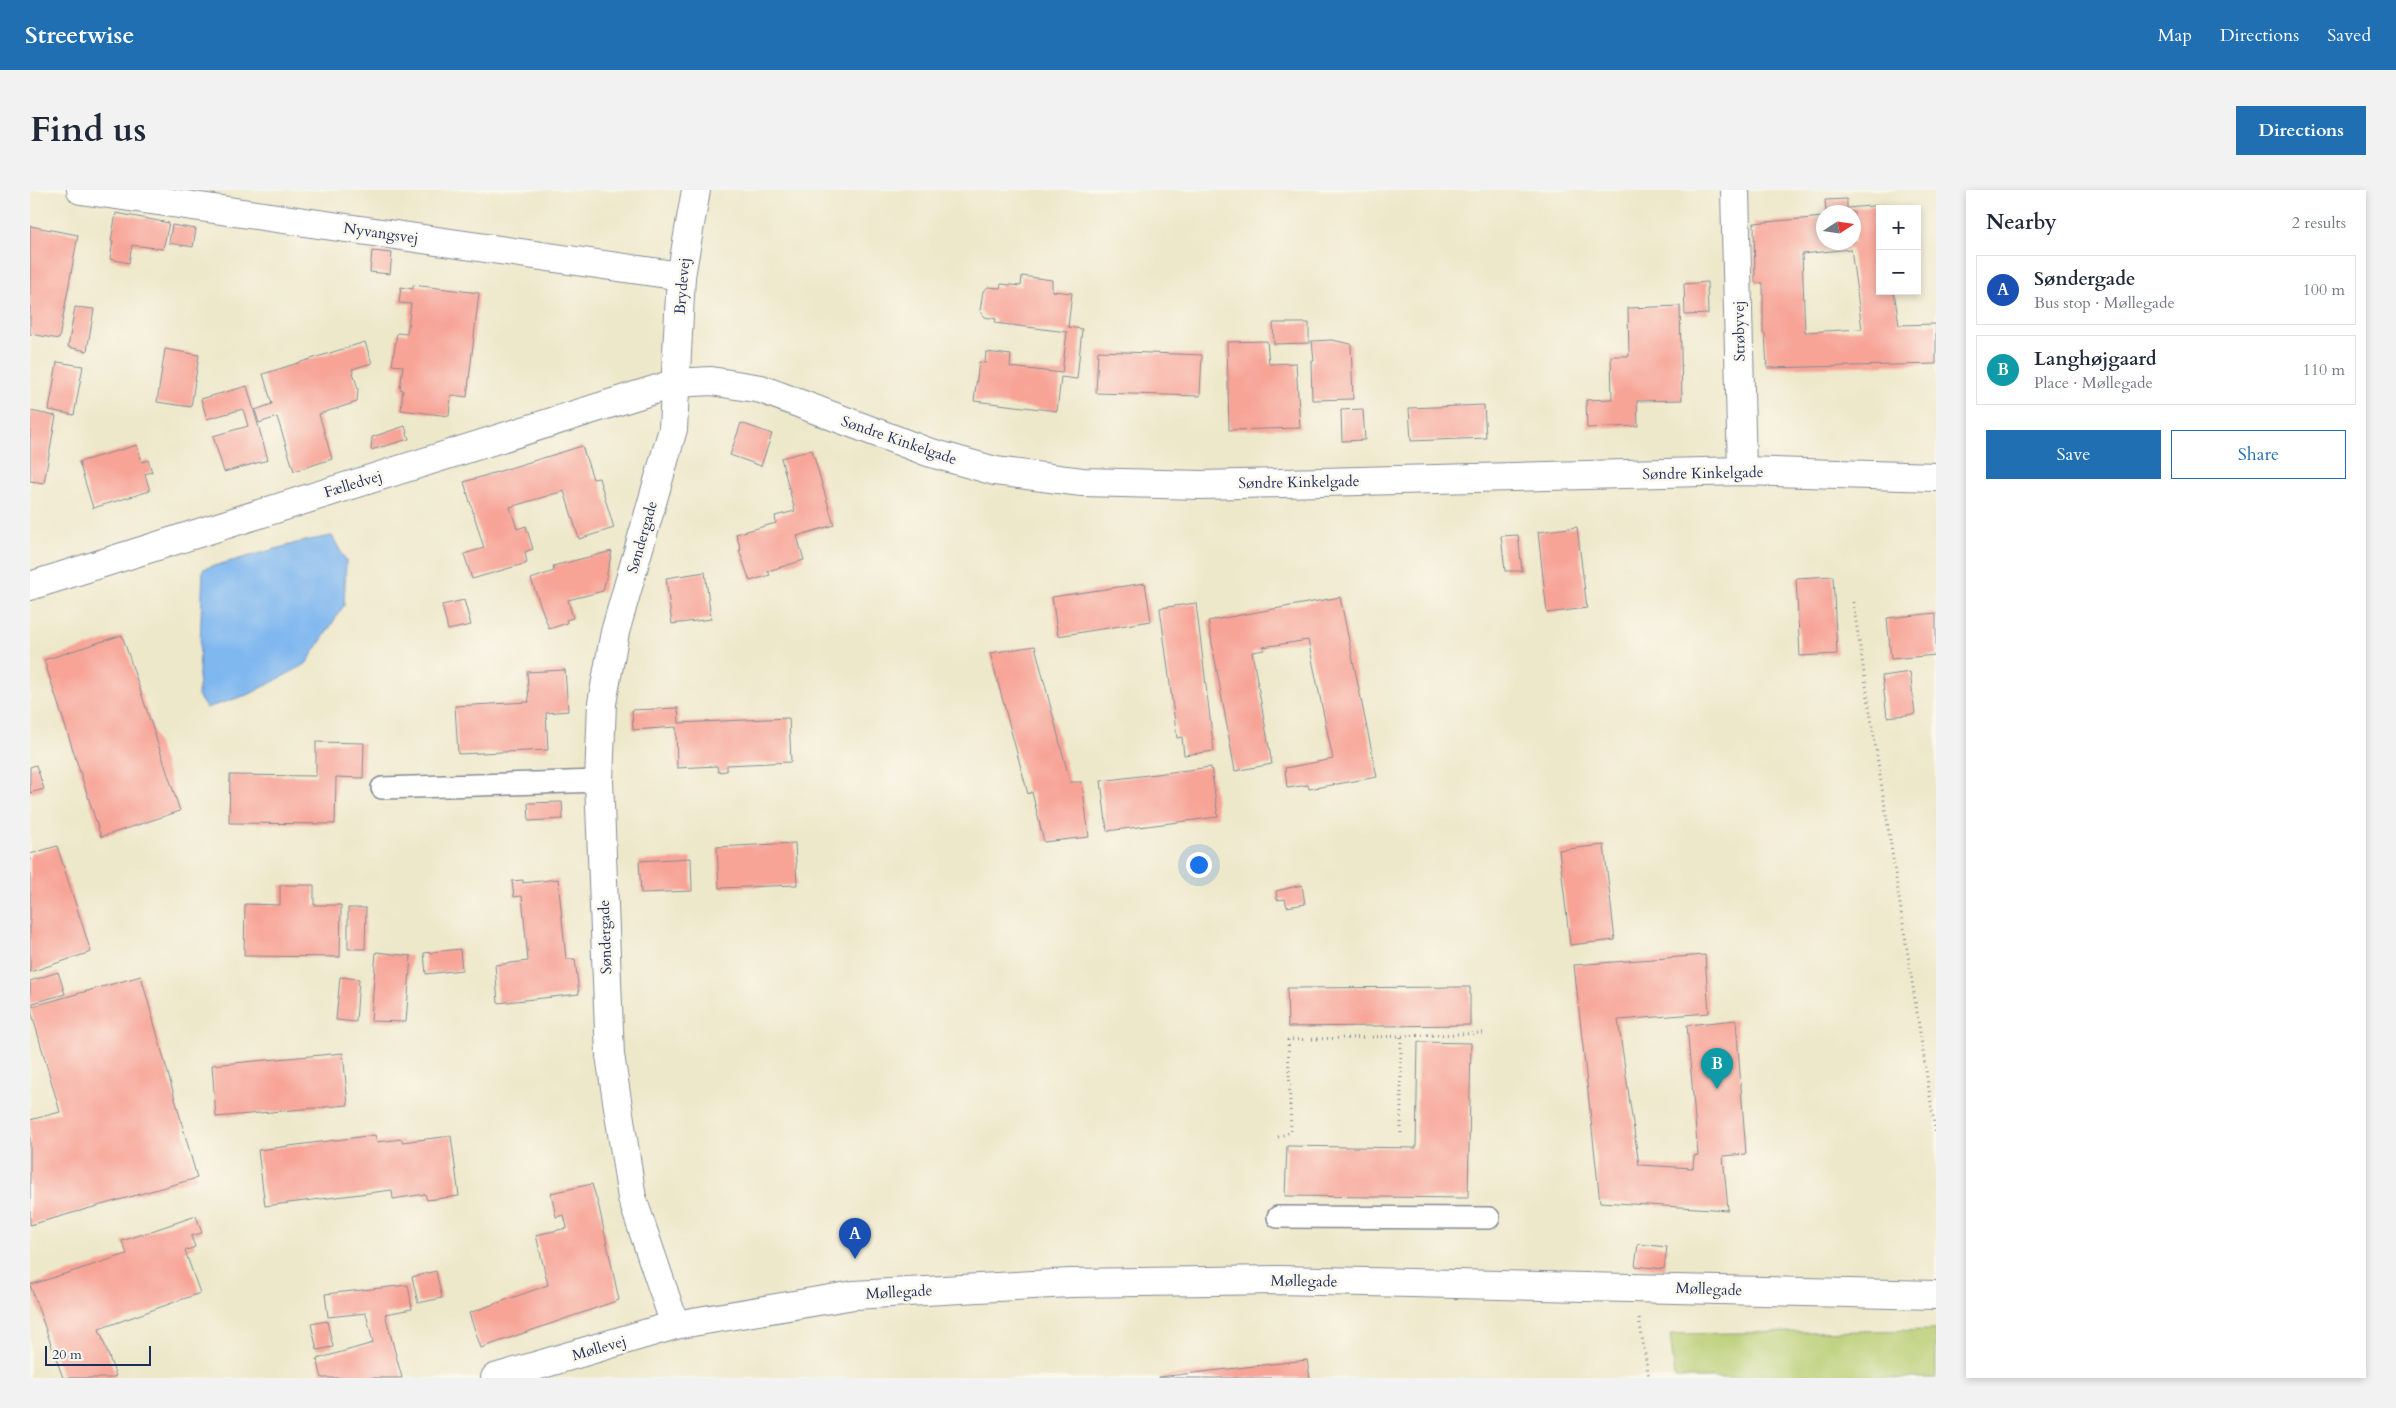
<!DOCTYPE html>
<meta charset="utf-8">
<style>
body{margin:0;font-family:Cardo,serif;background:#f2f2f3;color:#1f2937}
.controls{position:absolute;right:15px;top:15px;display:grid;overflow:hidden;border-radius:0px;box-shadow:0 2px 8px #0003}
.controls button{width:45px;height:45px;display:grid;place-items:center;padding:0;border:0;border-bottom:1px solid #e0e1e3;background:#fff;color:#1f2937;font:25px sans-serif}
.compass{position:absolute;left:1786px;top:15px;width:45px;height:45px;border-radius:50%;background:#fff;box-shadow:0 2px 8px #0003;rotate:78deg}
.scale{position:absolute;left:15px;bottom:12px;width:106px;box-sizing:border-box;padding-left:5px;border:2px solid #1b2f5e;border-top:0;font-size:14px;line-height:18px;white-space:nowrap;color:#1b2f5e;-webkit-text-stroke:4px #fbf7ec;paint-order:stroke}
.you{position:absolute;left:1168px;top:674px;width:18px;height:18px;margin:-12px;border:4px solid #fff;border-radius:50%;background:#1a73e8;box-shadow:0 0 0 8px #1a73e833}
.badge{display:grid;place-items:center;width:32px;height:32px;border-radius:50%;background:#1f6fb2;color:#fff;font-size:16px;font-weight:700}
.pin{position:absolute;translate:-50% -41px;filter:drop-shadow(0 1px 2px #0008)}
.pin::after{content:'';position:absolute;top:26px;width:18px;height:15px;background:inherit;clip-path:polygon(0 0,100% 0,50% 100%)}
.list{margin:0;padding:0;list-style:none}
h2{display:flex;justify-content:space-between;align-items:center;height:65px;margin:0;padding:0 20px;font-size:21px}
h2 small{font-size:16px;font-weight:400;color:#747a83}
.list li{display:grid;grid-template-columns:32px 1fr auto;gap:15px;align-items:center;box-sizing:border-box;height:70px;margin:0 10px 10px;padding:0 10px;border:1px solid #e0e1e3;border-radius:0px}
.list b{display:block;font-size:19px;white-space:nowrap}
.list p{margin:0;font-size:16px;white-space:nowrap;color:#747a83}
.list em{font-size:16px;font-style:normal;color:#747a83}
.actions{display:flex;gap:10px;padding:15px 20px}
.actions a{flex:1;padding:11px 0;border:1px solid #1f6fb2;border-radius:0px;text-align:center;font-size:18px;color:#1f6fb2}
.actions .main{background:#1f6fb2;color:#fff}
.map{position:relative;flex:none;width:1906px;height:1188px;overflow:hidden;border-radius:0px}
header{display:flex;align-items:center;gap:30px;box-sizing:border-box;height:70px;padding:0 25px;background:#1f6fb2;color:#fff}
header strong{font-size:24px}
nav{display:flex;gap:28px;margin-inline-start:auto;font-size:18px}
.intro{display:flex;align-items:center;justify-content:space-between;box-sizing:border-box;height:120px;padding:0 30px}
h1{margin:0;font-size:35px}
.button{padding:12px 22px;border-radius:0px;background:#1f6fb2;color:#fff;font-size:18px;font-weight:700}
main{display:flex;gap:30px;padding:0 30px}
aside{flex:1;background:#fff;border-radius:0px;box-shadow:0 2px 8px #0003}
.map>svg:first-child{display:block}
.green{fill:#b8ce73;stroke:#6a7e68}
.water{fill:#7fb7ef;stroke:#4d73a6}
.building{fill:#f7a497;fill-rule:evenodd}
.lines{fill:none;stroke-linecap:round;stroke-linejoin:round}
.lane-casing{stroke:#848c94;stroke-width:24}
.street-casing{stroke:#848c94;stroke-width:30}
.secondary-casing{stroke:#848c94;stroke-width:30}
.path{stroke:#848c94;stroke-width:3;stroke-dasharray:1 4;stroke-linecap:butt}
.lane{stroke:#fff;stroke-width:21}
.street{stroke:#fff;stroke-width:28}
.secondary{stroke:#fff;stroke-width:28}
.labels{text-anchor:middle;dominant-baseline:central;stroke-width:5;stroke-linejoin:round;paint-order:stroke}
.street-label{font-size:15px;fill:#1b2f5e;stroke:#fbf7ec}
</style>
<header>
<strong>Streetwise</strong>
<nav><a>Map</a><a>Directions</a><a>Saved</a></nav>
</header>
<div class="intro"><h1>Find us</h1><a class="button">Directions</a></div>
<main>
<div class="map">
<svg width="1906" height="1188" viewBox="0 0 1906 1188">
<rect width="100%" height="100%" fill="#fbf7ec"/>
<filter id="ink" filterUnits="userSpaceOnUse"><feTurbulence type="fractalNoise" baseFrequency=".02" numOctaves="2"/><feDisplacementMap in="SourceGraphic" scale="10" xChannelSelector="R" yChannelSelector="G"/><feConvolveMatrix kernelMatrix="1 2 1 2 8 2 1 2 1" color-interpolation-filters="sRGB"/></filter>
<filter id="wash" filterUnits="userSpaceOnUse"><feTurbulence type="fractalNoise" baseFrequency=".0096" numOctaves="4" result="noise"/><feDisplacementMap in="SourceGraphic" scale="20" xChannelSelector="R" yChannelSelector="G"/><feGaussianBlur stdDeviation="1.12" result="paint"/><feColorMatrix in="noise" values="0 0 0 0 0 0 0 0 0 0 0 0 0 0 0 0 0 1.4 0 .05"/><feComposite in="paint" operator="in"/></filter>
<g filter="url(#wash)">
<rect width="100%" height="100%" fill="#eee8cb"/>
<!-- green -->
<polygon class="green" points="1906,1140 1906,1188 1645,1188 1640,1144"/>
<!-- water -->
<polygon class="water" points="302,346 316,371 314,415 276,474 220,504 176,518 168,506 173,379 274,351"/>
<g id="blocks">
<!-- building -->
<g class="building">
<path d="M1817,9V18L1853,15V19H1850V101H1864L1869,135L1906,134V174L1737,178L1735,143L1733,144V93H1725L1724,33L1794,27V52H1824V22H1796L1795,10ZM1821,59L1832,139L1775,142L1772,64Z"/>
<polygon points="86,23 139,33 133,59 102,55 99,73 80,69 83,51 81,51"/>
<polygon points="142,35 166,39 163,57 139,53"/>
<polygon points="0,36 48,45 29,149 0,144"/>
<polygon points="342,61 362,63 360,84 340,82"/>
<polygon points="992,86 1022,90 1022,101 1042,103 1038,137 1052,139 1047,189 1031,187 1027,221 944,211 949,172 955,173 956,162 981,165 980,177 1032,183 1037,142 965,133 966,129 955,127 950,121 953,101 958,97 970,98 971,94 991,96"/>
<polygon points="1677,92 1678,124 1655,125 1654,94"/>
<polygon points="383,95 449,103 437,207 421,205 419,226 371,220 373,200 370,199 373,176 362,175 367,143 377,144 381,114 369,113 371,97 383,99"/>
<polygon points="1650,116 1652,210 1607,211 1608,236 1557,238 1556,210 1582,209 1581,166 1599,166 1598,118"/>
<polygon points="45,117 64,119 57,161 38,157"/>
<polygon points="1243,133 1279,133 1279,153 1244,154"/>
<polygon points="1302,150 1321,154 1323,209 1282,210 1281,171 1284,171 1282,151"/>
<polygon points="1237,151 1239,174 1266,173 1270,238 1199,240 1197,152"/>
<polygon points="335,152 342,173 322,179 328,199 327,212 289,224 302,269 264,281 247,227 229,233 225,220 242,214 233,184"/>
<polygon points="135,159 169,165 161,217 127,212"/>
<polygon points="1068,161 1172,165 1170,206 1066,203"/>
<polygon points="27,172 53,176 44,225 19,220"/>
<polygon points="217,196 238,270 194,282 183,246 218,236 213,219 177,229 171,209"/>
<polygon points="1454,215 1456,248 1381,251 1379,218"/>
<polygon points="1333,219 1335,250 1312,251 1311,220"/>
<polygon points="0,221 26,226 14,293 0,291"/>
<polygon points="711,233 742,244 731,276 700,265"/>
<polygon points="375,236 379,249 341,260 342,247"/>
<polygon points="107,255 112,272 118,270 122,282 115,284 120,301 63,318 49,272"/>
<polygon points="552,256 563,289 569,288 584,338 549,349 534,301 480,317 487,339 496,336 503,359 495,362 497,373 442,389 434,364 454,358 434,292"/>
<polygon points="782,260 804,335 767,346 774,370 738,381 740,385 720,391 709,360 711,360 706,344 746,333 745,326 765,321 751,268"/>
<polygon points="1547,337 1557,418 1517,423 1508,342"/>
<polygon points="1488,345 1492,381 1475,381 1471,346"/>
<polygon points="582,361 573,401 538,410 543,428 536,430 537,433 519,439 501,389 524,381 523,376"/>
<polygon points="675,382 681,429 642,434 636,388"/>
<polygon points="1803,386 1807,464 1770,466 1766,388"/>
<polygon points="1115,393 1121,431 1028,446 1022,407"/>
<polygon points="1310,407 1347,587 1279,599 1278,595 1257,598 1255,578 1303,569 1278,450 1233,457 1234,460 1222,462 1242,574 1205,581 1178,431"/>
<polygon points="434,410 441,435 418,440 412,415"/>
<polygon points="1166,413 1184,561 1154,565 1152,547 1147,548 1130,418"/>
<polygon points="1906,423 1906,465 1861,469 1857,428"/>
<polygon points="92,445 150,621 71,647 14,470"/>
<polygon points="1005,456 1040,592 1052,592 1059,647 1014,652 1002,602 998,604 960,463"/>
<polygon points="535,480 538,521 516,523 518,560 428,564 425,516 499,512 497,482"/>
<polygon points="1880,482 1885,524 1857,527 1852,486"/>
<polygon points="648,518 649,533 759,528 761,572 697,575 697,581 688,582 687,576 647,578 646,537 603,540 602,520"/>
<polygon points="286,552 334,553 333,588 306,587 305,634 199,633 200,585 286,586"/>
<polygon points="6,575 14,599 0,603 0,577"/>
<polygon points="1181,577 1188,627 1077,641 1071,591"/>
<polygon points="532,612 533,629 499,631 498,613"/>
<polygon points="765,653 767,695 689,698 687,657"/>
<polygon points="1574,655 1585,750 1540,755 1529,660"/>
<polygon points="27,656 61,762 0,782 0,664"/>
<polygon points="661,668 662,701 611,703 609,671"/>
<polygon points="528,689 536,769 545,769 549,804 468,813 465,775 498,771 492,706 484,707 482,691 493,690 493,693"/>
<polygon points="250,695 284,695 284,715 311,715 310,767 214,766 215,714 250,715"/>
<polygon points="1272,695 1275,714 1257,717 1255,709 1247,710 1246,701"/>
<polygon points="318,718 336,718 335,759 318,759"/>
<polygon points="430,759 432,780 396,784 394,763"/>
<polygon points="346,762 381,766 376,832 341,831"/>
<polygon points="1675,765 1679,823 1588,830 1609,975 1663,978 1664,966 1668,965 1657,835 1706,830 1716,964 1693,966 1698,1020 1570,1012 1544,775"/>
<polygon points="28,782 35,804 0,814 0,791"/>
<polygon points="111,786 167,988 0,1035 0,930 30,922 0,817"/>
<polygon points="310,787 329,789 326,832 306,830"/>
<polygon points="1440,797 1440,835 1258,837 1257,798"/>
<polygon points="1388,852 1441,853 1438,1008 1255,1006 1257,956 1386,958"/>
<polygon points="313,863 318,915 186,927 182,875"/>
<polygon points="345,945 347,952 372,949 372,952 421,946 429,1006 397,1010 395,1004 363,1009 362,1000 235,1016 228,960"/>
<polygon points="562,994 569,1017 589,1110 451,1158 439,1123 518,1095 506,1045 537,1038 534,1025 526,1027 521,1003"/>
<polygon points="166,1026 172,1043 161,1046 165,1057 155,1061 170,1103 69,1139 86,1186 80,1188 33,1188 0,1095 97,1064 92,1051"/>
<polygon points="1608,1054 1637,1057 1634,1079 1605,1076"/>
<polygon points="406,1081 412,1108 388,1113 382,1087"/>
<polygon points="378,1095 382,1119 355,1124 372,1188 292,1188 287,1169 343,1153 336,1123 298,1127 295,1104"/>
<polygon points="297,1131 303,1157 287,1160 281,1134"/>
<polygon points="1277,1170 1280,1188 1129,1188 1129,1187"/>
</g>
</g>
</g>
<g filter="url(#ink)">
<use href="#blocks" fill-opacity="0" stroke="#848c94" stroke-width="1"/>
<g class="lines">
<defs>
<g id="lane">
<polyline points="352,598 569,591"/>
<polyline points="1248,1027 1459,1028"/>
</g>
<g id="street">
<polyline points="51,0 651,86"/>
<polyline points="1705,0 1712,281"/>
<polyline points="645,1135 602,1008 580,865 569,591 572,513 585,442 643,239 651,86 666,0"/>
</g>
<g id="secondary">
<polyline points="0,396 646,193 681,191 731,199 898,262 965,281 1052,292 1172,295 1712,281 1906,287"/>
<polyline points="465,1188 645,1135 824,1105 1040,1093 1248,1090 1906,1105"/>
</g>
</defs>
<!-- lane casing -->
<use href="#lane" class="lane-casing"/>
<!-- street casing -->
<use href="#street" class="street-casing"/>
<!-- secondary casing -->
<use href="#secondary" class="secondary-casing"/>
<!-- path -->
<g class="path">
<polyline points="1823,412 1906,945"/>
<polyline points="1371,943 1371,846"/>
<polyline points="1248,947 1261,942 1258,850 1456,843"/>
<polyline points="1609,1129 1619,1188"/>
</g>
<!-- lane -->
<use href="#lane" class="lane"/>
<!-- street -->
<use href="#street" class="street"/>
<!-- secondary -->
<use href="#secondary" class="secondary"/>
</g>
</g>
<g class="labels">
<!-- street labels -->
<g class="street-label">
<text transform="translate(351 43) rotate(8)">Nyvangsvej</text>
<text transform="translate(652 96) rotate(-85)">Brydevej</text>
<text transform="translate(1709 141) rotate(-91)">Strøbyvej</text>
<text transform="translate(869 250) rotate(19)">Søndre Kinkelgade</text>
<text transform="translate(1673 283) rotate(-1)">Søndre Kinkelgade</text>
<text transform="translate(1269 292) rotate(-1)">Søndre Kinkelgade</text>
<text transform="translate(323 294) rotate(-17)">Fælledvej</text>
<text transform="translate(612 347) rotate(-74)">Søndergade</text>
<text transform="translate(575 747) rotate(-92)">Søndergade</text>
<text transform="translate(1274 1091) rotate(1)">Møllegade</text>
<text transform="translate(1679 1099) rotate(2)">Møllegade</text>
<text transform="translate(869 1102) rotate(-3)">Møllegade</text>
<text transform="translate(569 1158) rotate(-16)">Møllevej</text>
</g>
</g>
</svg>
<div class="controls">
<button>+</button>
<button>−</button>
</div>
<svg class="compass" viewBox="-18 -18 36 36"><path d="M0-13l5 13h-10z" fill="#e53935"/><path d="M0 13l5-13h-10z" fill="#747a83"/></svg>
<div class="scale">20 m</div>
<div class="you"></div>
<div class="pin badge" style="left:825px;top:1069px;background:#1a4fb4">A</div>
<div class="pin badge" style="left:1687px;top:899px;background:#0f9aa8">B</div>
</div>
<aside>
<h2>Nearby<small>2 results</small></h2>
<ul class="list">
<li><span class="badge" style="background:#1a4fb4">A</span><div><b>Søndergade</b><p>Bus stop · Møllegade</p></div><em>100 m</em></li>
<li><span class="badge" style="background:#0f9aa8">B</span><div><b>Langhøjgaard</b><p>Place · Møllegade</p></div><em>110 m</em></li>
</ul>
<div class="actions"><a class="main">Save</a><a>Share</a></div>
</aside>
</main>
